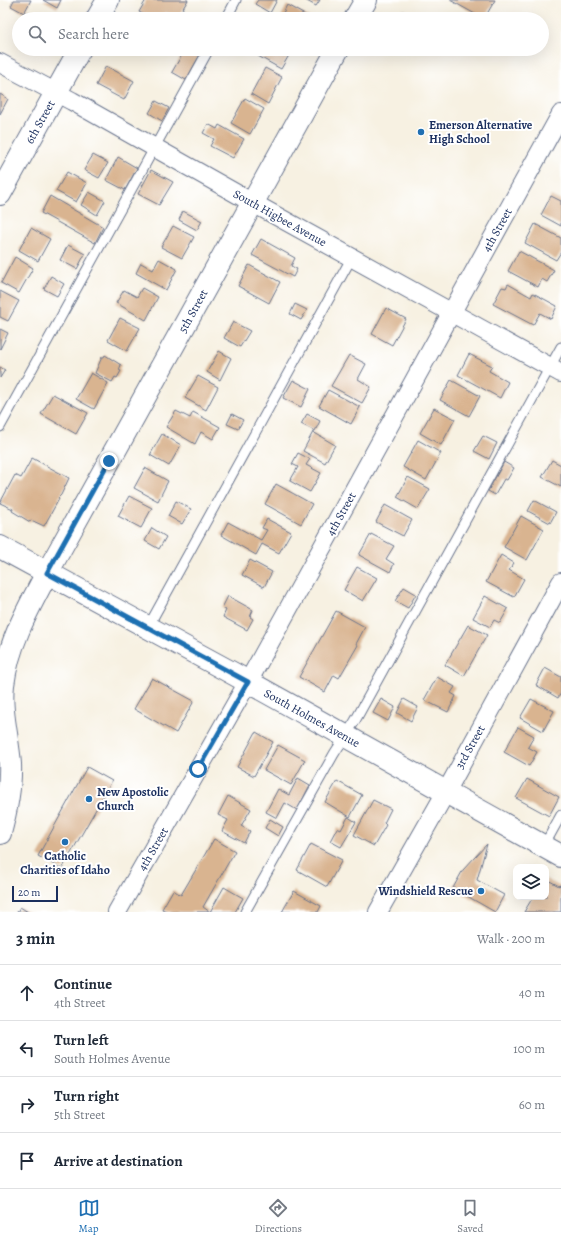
<!DOCTYPE html>
<meta charset="utf-8">
<style>
body{margin:0;font-family:Alegreya,serif;background:#f6f6f7;color:#1f2937}
.controls{position:absolute;right:12px;bottom:12px;display:grid;overflow:hidden;border-radius:8px;box-shadow:0 4px 16px #0002}
.controls button{width:36px;height:36px;display:grid;place-items:center;padding:0;border:0;border-bottom:1px solid #e0e1e3;background:#fff;color:#1f2937;font:20px sans-serif}
.scale{position:absolute;left:12px;bottom:10px;width:46px;box-sizing:border-box;padding-left:4px;border:2px solid #1b2f5e;border-top:0;font-size:11px;line-height:14px;white-space:nowrap;color:#1b2f5e;-webkit-text-stroke:3px #fff;paint-order:stroke}
.stop{position:absolute;width:12px;height:12px;margin:-9px;border:3px solid #1f6fb2;border-radius:50%;background:#fff}
.stop.end{background:#1f6fb2;border-color:#fff;box-shadow:0 1px 4px #0008}
.list{margin:0;padding:0;list-style:none}
h2{display:flex;justify-content:space-between;align-items:center;height:52px;margin:0;padding:0 16px;font-size:17px}
h2 small{font-size:13px;font-weight:400;color:#747a83}
.list li{display:grid;grid-template-columns:26px 1fr auto;gap:12px;align-items:center;box-sizing:border-box;height:56px;padding:0 16px;border-top:1px solid #e0e1e3}
.list b{display:block;font-size:15px;white-space:nowrap}
.list p{margin:0;font-size:13px;white-space:nowrap;color:#747a83}
.list em{font-size:13px;font-style:normal;color:#747a83}
.icon{flex:none;width:22px;height:22px;fill:none;stroke:currentColor;stroke-width:2;stroke-linecap:round;stroke-linejoin:round}
.map{position:relative;flex:none;width:561px;height:912px;overflow:hidden}
.search{position:absolute;background:#fff;box-shadow:0 4px 16px #0002;left:12px;right:12px;top:12px;height:44px;display:flex;align-items:center;gap:10px;box-sizing:border-box;padding:0 14px;border-radius:22px;color:#747a83;font-size:15px}
.sheet{height:276px;background:#fff}
nav{display:flex;justify-content:space-around;align-items:center;box-sizing:border-box;height:56px;border-top:1px solid #e0e1e3;background:#fff;font-size:11px;color:#747a83}
nav a{display:grid;justify-items:center;gap:2px}
nav .on{color:#1f6fb2}
.map>svg:first-child{display:block}
.green{fill:#88d795;stroke:#52837a}
.building{fill:#d9b490}
.lines{fill:none;stroke-linecap:round;stroke-linejoin:round}
.lane-casing{stroke:#68738c;stroke-width:11}
.street-casing{stroke:#68738c;stroke-width:20}
.secondary-casing{stroke:#68738c;stroke-width:24}
.lane{stroke:#fff;stroke-width:9}
.street{stroke:#fff;stroke-width:18}
.secondary{stroke:#fff;stroke-width:22}
.route{stroke:#1f6fb2;stroke-width:5}
.poi-dot{fill:#1f6fb2;stroke:#fff;stroke-width:1.5}
.labels{text-anchor:middle;dominant-baseline:central;stroke-width:4;stroke-linejoin:round;paint-order:stroke}
.street-label{font-size:12px;fill:#1b2f5e;stroke:#fff}
.poi-label{font-size:12px;font-weight:bold;fill:#1b2f5e;stroke:#fff;text-anchor:start}
</style>
<div class="map">
<svg width="561" height="912" viewBox="0 0 561 912">
<rect width="100%" height="100%" fill="#fff"/>
<filter id="ink" filterUnits="userSpaceOnUse"><feTurbulence type="fractalNoise" baseFrequency=".025" numOctaves="2"/><feDisplacementMap in="SourceGraphic" scale="8" xChannelSelector="R" yChannelSelector="G"/><feConvolveMatrix kernelMatrix="1 2 1 2 8 2 1 2 1" color-interpolation-filters="sRGB"/></filter>
<filter id="wash" filterUnits="userSpaceOnUse"><feTurbulence type="fractalNoise" baseFrequency=".012" numOctaves="4" result="noise"/><feDisplacementMap in="SourceGraphic" scale="16" xChannelSelector="R" yChannelSelector="G"/><feGaussianBlur stdDeviation="0.9" result="paint"/><feColorMatrix in="noise" values="0 0 0 0 0 0 0 0 0 0 0 0 0 0 0 0 0 1.4 0 .05"/><feComposite in="paint" operator="in"/></filter>
<g filter="url(#wash)">
<rect width="100%" height="100%" fill="#f7f1e2"/>
<!-- green -->
<polygon class="green" points="403,10 420,19 398,19"/>
<g id="blocks">
<!-- building -->
<g class="building">
<polygon points="14,0 31,0 24,13 11,6"/>
<polygon points="43,0 61,0 57,8"/>
<polygon points="146,0 188,0 177,18 166,12 162,19 152,19 139,12"/>
<polygon points="258,0 277,0 270,13 255,4"/>
<polygon points="305,0 320,0 316,6"/>
<polygon points="450,0 495,0 484,19"/>
<polygon points="287,5 312,19 280,19"/>
<polygon points="28,12 41,19 23,19"/>
<polygon points="176,49 198,49 202,51 186,80 172,72 183,53"/>
<polygon points="262,49 290,49 292,50 281,69 258,56"/>
<polygon points="106,66 134,81 124,100 96,85"/>
<polygon points="265,68 282,77 268,104 251,94"/>
<polygon points="0,94 8,99 0,114"/>
<polygon points="245,98 264,109 250,134 231,123"/>
<polygon points="156,101 169,108 162,121 149,113"/>
<polygon points="208,124 217,129 219,125 244,139 233,158 210,146 214,139 203,133"/>
<polygon points="93,155 108,163 99,178 84,170"/>
<polygon points="118,157 137,168 125,190 106,180"/>
<polygon points="151,170 173,182 159,205 138,194"/>
<polygon points="67,172 87,183 76,202 56,191"/>
<polygon points="89,192 105,201 97,215 81,205"/>
<polygon points="50,196 103,227 95,243 41,213"/>
<polygon points="551,196 561,201 561,226 541,215"/>
<polygon points="183,211 202,221 197,230 179,220"/>
<polygon points="535,224 561,238 561,252 556,260 525,243"/>
<polygon points="173,226 194,237 182,258 161,247"/>
<polygon points="31,228 50,239 38,261 19,250"/>
<polygon points="261,239 295,258 291,266 297,269 293,277 252,255"/>
<polygon points="68,245 85,254 77,269 60,260"/>
<polygon points="519,251 554,270 547,282 542,279 538,287 508,271"/>
<polygon points="15,257 33,268 19,293 1,283"/>
<polygon points="159,259 177,269 166,290 136,273 141,263 153,270"/>
<polygon points="249,265 280,282 269,303 238,286"/>
<polygon points="51,276 64,284 57,296 44,289"/>
<polygon points="508,284 531,297 533,293 557,306 551,319 540,313 533,325 493,304 502,287 506,288"/>
<polygon points="142,288 158,297 146,320 116,303 124,290 137,297"/>
<polygon points="0,291 19,301 8,321 0,317"/>
<polygon points="295,304 307,310 301,320 290,314"/>
<polygon points="386,308 406,319 392,345 372,334"/>
<polygon points="120,318 140,328 127,351 108,340"/>
<polygon points="233,322 250,331 240,347 224,338"/>
<polygon points="0,329 8,333 0,349"/>
<polygon points="219,351 231,358 220,380 207,372"/>
<polygon points="469,354 492,366 489,371 508,382 500,398 458,375"/>
<polygon points="105,355 121,365 119,370 121,371 117,378 115,377 112,382 95,373 102,357 104,357"/>
<polygon points="349,355 366,364 358,379 371,387 362,403 331,386"/>
<polygon points="0,367 5,370 0,378"/>
<polygon points="91,373 108,383 94,409 76,399"/>
<polygon points="198,376 218,387 206,410 185,398"/>
<polygon points="293,380 310,389 301,407 283,398"/>
<polygon points="451,380 480,396 469,416 440,400"/>
<polygon points="328,390 360,407 351,424 319,406"/>
<polygon points="53,394 88,413 76,434 41,414"/>
<polygon points="434,408 455,419 441,445 420,433"/>
<polygon points="176,411 190,418 193,412 220,427 213,439 201,432 195,444 166,427"/>
<polygon points="232,414 243,420 238,429 227,424"/>
<polygon points="307,414 320,421 315,431 301,424"/>
<polygon points="313,432 335,445 325,463 303,451"/>
<polygon points="162,434 181,445 169,466 150,455"/>
<polygon points="483,436 497,443 489,459 474,451"/>
<polygon points="418,440 441,453 426,480 403,467"/>
<polygon points="298,453 310,459 306,465 321,473 310,492 290,481 298,467 292,464"/>
<polygon points="32,458 69,478 61,495 58,498 59,499 44,526 31,520 30,522 12,511 13,509 0,503 15,475 21,478"/>
<polygon points="552,460 561,465 561,487 542,477"/>
<polygon points="504,462 514,468 507,480 504,479 495,495 488,491"/>
<polygon points="145,468 168,481 158,501 134,488"/>
<polygon points="408,477 430,489 418,509 397,497"/>
<polygon points="276,484 312,504 301,524 265,504"/>
<polygon points="129,496 152,508 141,528 118,516"/>
<polygon points="534,500 556,512 550,523 528,511"/>
<polygon points="176,501 191,509 182,524 168,516"/>
<polygon points="385,505 412,520 403,536 376,522"/>
<polygon points="521,516 544,529 527,560 504,547"/>
<polygon points="267,519 291,532 279,553 262,544 256,555 221,535 228,522 261,540 267,530 262,528"/>
<polygon points="152,528 166,537 159,549 145,541"/>
<polygon points="371,534 394,546 386,559 394,564 390,572 359,555"/>
<polygon points="501,555 514,563 509,570 524,579 514,597 486,582"/>
<polygon points="250,560 272,572 264,587 242,575"/>
<polygon points="357,567 377,578 363,601 344,590"/>
<polygon points="404,587 416,594 408,608 395,601"/>
<polygon points="228,596 253,610 250,617 253,619 247,630 223,617 226,610 222,608"/>
<polygon points="485,596 508,609 500,623 494,620 490,627 473,618"/>
<polygon points="336,611 365,627 356,644 358,645 339,678 334,675 325,692 299,677"/>
<polygon points="468,625 487,635 464,676 445,665"/>
<polygon points="545,668 561,677 561,693 558,698 536,685"/>
<polygon points="437,677 455,687 451,693 456,696 448,712 424,700"/>
<polygon points="152,678 194,701 176,733 134,709"/>
<polygon points="381,699 395,707 388,721 373,713"/>
<polygon points="404,699 418,707 411,721 397,713"/>
<polygon points="531,699 554,711 543,731 520,718"/>
<polygon points="518,727 534,736 528,747 537,752 529,766 504,752"/>
<polygon points="256,732 273,742 254,776 237,767"/>
<polygon points="278,745 305,760 291,785 264,770"/>
<polygon points="87,767 112,781 62,869 38,856"/>
<polygon points="298,778 310,785 297,810 285,803 277,818 266,812 278,789 289,795"/>
<polygon points="527,779 559,797 549,816 516,798"/>
<polygon points="337,781 362,795 350,817 325,802"/>
<polygon points="228,796 251,809 241,826 250,831 244,843 222,831 228,820 218,815"/>
<polygon points="373,800 391,809 384,823 386,825 374,846 354,835"/>
<polygon points="348,817 356,822 341,847 330,841 337,828 341,830"/>
<polygon points="270,819 283,827 278,836 265,828"/>
<polygon points="214,839 235,851 203,907 210,912 224,887 243,898 235,912 168,912 162,909 173,890 181,895"/>
<polygon points="311,844 342,860 327,887 297,870"/>
<polygon points="487,844 477,880 504,895 495,912 453,888 463,870"/>
<polygon points="546,879 559,886 561,884 561,912 524,912 533,897 546,897"/>
<polygon points="294,891 321,906 318,912 282,912"/>
<polygon points="20,907 28,912 17,912"/>
</g>
</g>
</g>
<g filter="url(#ink)">
<use href="#blocks" fill-opacity="0" stroke="#68738c" stroke-width="1"/>
<g class="lines">
<defs>
<g id="lane">
<polyline points="226,19 236,0"/>
<polyline points="0,427 209,49"/>
<polyline points="148,627 352,257"/>
<polyline points="544,846 561,815"/>
<polyline points="245,912 334,754 355,721 561,347"/>
</g>
<g id="street">
<polyline points="0,63 72,101 253,203 561,373"/>
<polyline points="117,912 248,682 561,114"/>
<polyline points="378,912 446,792 561,582"/>
</g>
<g id="secondary">
<polyline points="97,19 108,0"/>
<polyline points="355,19 366,0"/>
<polyline points="0,194 80,49"/>
<polyline points="0,547 234,674 561,856"/>
<path d="M0,833C6,811 11,787 10,764C8,738 0,711 3,685C8,644 28,609 47,573L338,49"/>
</g>
</defs>
<!-- lane casing -->
<use href="#lane" class="lane-casing"/>
<!-- street casing -->
<use href="#street" class="street-casing"/>
<!-- secondary casing -->
<use href="#secondary" class="secondary-casing"/>
<!-- lane -->
<use href="#lane" class="lane"/>
<!-- street -->
<use href="#street" class="street"/>
<!-- secondary -->
<use href="#secondary" class="secondary"/>
</g>
</g>
<g class="lines" filter="url(#ink)">
<!-- route -->
<polyline class="route" points="109,461 47,573 248,682 198,769"/>
</g>
<!-- markers -->
<g class="poi-dot">
<circle cx="421" cy="132" r="4"/>
<circle cx="89" cy="799" r="4"/>
<circle cx="65" cy="842" r="4"/>
<circle cx="481" cy="891" r="4"/>
</g>
<g class="labels">
<!-- street labels -->
<g class="street-label">
<text transform="translate(40 122) rotate(-61)">6th Street</text>
<text transform="translate(280 218) rotate(29)">South Higbee Avenue</text>
<text transform="translate(497 230) rotate(-61)">4th Street</text>
<text transform="translate(193 311) rotate(-61)">5th Street</text>
<text transform="translate(341 514) rotate(-61)">4th Street</text>
<text transform="translate(312 718) rotate(29)">South Holmes Avenue</text>
<text transform="translate(470 747) rotate(-61)">3rd Street</text>
<text transform="translate(153 849) rotate(-60)">4th Street</text>
</g>
<!-- poi labels -->
<g class="poi-label">
<text x="429" y="125">Emerson Alternative<tspan x="429" dy="14">High School</tspan></text>
<text x="97" y="792">New Apostolic<tspan x="97" dy="14">Church</tspan></text>
<text x="65" y="856" text-anchor="middle">Catholic<tspan x="65" dy="14">Charities of Idaho</tspan></text>
<text x="473" y="891" text-anchor="end">Windshield Rescue</text>
</g>
</g>
</svg>
<div class="controls">
<button><svg class="icon" aria-label="layers" viewBox="0 0 24 24"><path d="M12 4l9 5-9 5-9-5zM3 14l9 5 9-5"/></svg></button>
</div>
<div class="scale">20 m</div>
<div class="stop" style="left:198px;top:769px"></div>
<div class="stop end" style="left:109px;top:461px"></div>
<div class="search"><svg class="icon" aria-label="search" viewBox="0 0 24 24"><circle cx="10" cy="10" r="6"/><path d="M15 15l6 6"/></svg>Search here</div>
</div>
<section class="sheet">
<h2>3 min<small>Walk · 200 m</small></h2>
<ul class="list">
<li><svg class="icon" aria-label="ahead" viewBox="0 0 24 24"><path d="M12 20V5M6 11l6-6 6 6"/></svg><div><b>Continue</b><p>4th Street</p></div><em>40 m</em></li>
<li><svg class="icon" aria-label="left" viewBox="0 0 24 24"><path d="M17 20v-9H6M10 6l-5 5 5 5"/></svg><div><b>Turn left</b><p>South Holmes Avenue</p></div><em>100 m</em></li>
<li><svg class="icon" aria-label="right" viewBox="0 0 24 24"><path d="M7 20v-9h11M14 6l5 5-5 5"/></svg><div><b>Turn right</b><p>5th Street</p></div><em>60 m</em></li>
<li><svg class="icon" aria-label="arrive" viewBox="0 0 24 24"><path d="M6 21V4h12l-3 4 3 4H6"/></svg><div><b>Arrive at destination</b></div></li>
</ul>
</section>
<nav>
<a class="on"><svg class="icon" aria-label="map" viewBox="0 0 24 24"><path d="M3 6l6-2 6 2 6-2v14l-6 2-6-2-6 2zM9 4v14M15 6v14"/></svg>Map</a>
<a><svg class="icon" aria-label="directions" viewBox="0 0 24 24"><path d="M12 3l9 9-9 9-9-9zM9 14v-3h6M13 9l2 2-2 2"/></svg>Directions</a>
<a><svg class="icon" aria-label="saved" viewBox="0 0 24 24"><path d="M7 4h10v16l-5-4-5 4z"/></svg>Saved</a>
</nav>
